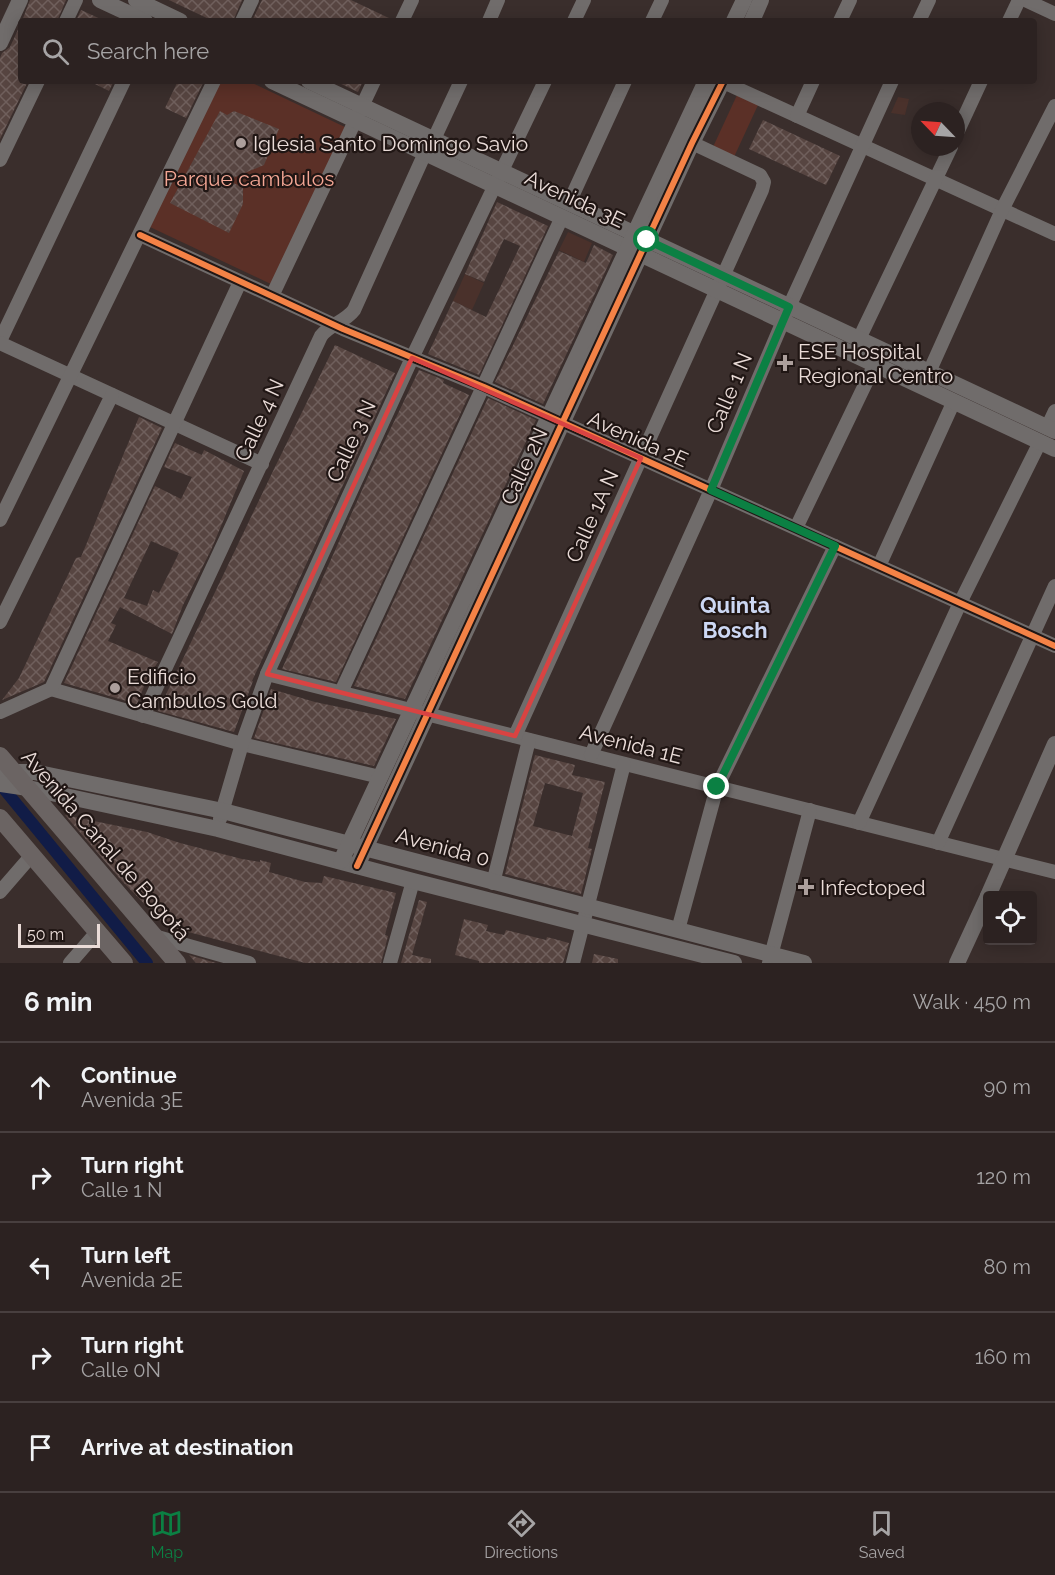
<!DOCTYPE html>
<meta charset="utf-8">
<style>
body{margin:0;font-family:Raleway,sans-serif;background:#342a2a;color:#f1f3f6}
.controls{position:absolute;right:18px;bottom:18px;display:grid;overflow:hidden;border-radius:6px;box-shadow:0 3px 15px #0003}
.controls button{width:54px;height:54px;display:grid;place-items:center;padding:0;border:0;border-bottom:2px solid #483f3f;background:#2c2221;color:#f1f3f6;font:30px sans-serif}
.compass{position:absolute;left:911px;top:102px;width:54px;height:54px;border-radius:50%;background:#2c2221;box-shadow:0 3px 15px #0003;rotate:295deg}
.scale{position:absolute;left:18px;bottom:15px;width:82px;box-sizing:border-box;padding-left:6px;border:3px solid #eadcd8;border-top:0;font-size:16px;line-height:21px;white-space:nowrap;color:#eadcd8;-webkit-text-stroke:4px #201614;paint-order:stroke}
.stop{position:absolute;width:18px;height:18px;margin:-14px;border:4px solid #0b8043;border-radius:50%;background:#fff}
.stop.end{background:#0b8043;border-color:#fff;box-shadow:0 2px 6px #0008}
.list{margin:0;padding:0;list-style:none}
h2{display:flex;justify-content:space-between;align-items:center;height:78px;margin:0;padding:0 24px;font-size:26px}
h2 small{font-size:20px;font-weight:400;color:#a6a4a5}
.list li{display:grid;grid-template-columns:39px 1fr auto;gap:18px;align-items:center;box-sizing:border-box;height:90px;padding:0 24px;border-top:2px solid #483f3f}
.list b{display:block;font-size:22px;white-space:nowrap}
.list p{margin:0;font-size:20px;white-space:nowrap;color:#a6a4a5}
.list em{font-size:20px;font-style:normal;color:#a6a4a5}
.icon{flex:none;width:33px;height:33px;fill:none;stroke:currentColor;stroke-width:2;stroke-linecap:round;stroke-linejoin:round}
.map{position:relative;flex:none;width:1055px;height:963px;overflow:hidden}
.search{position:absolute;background:#2c2221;box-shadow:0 3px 15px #0003;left:18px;right:18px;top:18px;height:66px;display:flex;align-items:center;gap:15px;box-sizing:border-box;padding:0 21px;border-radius:6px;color:#a6a4a5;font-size:22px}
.sheet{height:528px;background:#2c2221}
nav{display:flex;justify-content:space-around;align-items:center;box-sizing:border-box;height:84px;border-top:2px solid #483f3f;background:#2c2221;font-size:16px;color:#a6a4a5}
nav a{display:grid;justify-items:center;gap:3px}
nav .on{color:#0b8043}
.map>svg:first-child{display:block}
.built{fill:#4a312b}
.green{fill:#5b3027}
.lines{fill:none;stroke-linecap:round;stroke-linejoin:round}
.canal{stroke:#111c47;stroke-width:12}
.building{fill:url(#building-cross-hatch);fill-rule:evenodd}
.minor{stroke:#706c6b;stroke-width:14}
.tertiary{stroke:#706c6b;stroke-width:16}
.secondary{stroke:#6b6463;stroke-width:18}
.cycleway-casing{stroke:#201614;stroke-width:10}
.cycleway{stroke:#f48246;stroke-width:6}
.route{stroke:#0b8043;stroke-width:8}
.marked{fill:none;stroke:#d94342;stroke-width:4.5;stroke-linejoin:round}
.poi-dot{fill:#ac9f9c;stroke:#201614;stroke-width:2}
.labels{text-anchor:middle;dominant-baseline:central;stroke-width:4.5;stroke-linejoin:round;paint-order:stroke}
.poi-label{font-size:21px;fill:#eadcd8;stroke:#201614;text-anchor:start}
.park-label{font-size:21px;fill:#f5a795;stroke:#201614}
.street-label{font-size:21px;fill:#eadcd8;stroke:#201614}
.neighbourhood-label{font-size:22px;font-weight:bold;fill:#ccd7f3;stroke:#201614}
</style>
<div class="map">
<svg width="1055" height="963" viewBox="0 0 1055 963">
<defs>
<pattern id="building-cross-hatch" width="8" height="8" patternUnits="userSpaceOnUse" patternTransform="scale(1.5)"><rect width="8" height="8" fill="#574541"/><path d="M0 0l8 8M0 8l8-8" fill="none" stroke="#6f5f5c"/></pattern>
</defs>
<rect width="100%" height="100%" fill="#3a2e2c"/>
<!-- built -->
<g class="built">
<polygon points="898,97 909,99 905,115 891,113"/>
<polygon points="568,232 592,243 584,262 559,250"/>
<polygon points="465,274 484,283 472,310 453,301"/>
</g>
<!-- green -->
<g class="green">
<polygon points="219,81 248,81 347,128 273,285 150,227"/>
<polygon points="737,95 758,105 734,157 713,147"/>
</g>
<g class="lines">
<!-- canal -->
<polyline class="canal" points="0,784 147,963"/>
</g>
<!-- building -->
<g class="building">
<polygon points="30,0 66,0 57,21 22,21"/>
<polygon points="169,0 242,0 233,21 213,21"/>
<polygon points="262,0 351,0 393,20 252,21"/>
<polygon points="81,10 105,21 76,21"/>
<polygon points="21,23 21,81 28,81 0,139 0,58 2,53 10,47"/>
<polygon points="89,81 114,81 109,91"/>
<polygon points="178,81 204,81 186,118 165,108"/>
<polygon points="335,81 363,81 358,92"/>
<polygon points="220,111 227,115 234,111 279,129 264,165 228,180 243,188 243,204 229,233 170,203"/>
<polygon points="763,120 840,156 826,185 749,149"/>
<polygon points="497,202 548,226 479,375 428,354 453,301 486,317 520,246 504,239 484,282 465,274"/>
<polygon points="594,245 613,255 543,404 495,382 559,251 586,263"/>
<polygon points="335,345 395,373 252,681 253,681 234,732 158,711 275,467"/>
<polygon points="419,370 444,380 443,383 469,395 336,682 282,669 375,461"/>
<polygon points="488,398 536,420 405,699 354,686"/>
<polygon points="139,417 162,428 44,682 2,700 19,678 76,558 81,557"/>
<path d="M175,443L202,455L204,450L244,471L211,550L183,605L172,634L120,607L111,623L116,625L108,641L158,662L147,679L137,704L64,683L155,486L181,499L192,477L164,467ZM151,541L179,553L159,593L153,590L147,606L124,598Z"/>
<polygon points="271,689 315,702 396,719 374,766 254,738"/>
<path d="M535,755L575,765L572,775L605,782L588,848L592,849L581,894L505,874ZM545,783L583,793L572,836L533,826Z"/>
<polygon points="65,815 147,832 180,843 242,859 260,862 260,860 271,863 269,872 305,882 322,883 324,876 396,893 385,935 388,936 381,963 305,963 166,926 121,880"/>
<polygon points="419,900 427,902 412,955 431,959 431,963 401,963"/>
<polygon points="464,919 488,925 486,931 504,935 506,930 546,940 547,937 569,943 563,963 479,963 479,961 455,955"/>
<polygon points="594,954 618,959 618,963 592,963"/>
<polygon points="189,955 216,963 196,963"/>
</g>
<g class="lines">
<!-- minor -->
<g class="minor">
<polyline points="1025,0 1055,14"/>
<polyline points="66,21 76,0"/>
<polyline points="242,21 252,0"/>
<polyline points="402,21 412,0"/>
<polyline points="489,21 498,0"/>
<polyline points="574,21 584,0"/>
<polyline points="652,21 662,0"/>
<polyline points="840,21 850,0"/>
<polyline points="919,21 929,0"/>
<polyline points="1009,21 1019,0"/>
<polyline points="721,81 1055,234"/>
<polyline points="797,116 813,81"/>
<polyline points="956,135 981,81"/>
<polyline points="434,139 461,81"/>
<polyline points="0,160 38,81"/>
<polyline points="569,203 625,81"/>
<polyline points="140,235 343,329 484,387 1055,646"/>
<polyline points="272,296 374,81"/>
<polyline points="859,339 951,147"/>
<polyline points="0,341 124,81"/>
<polyline points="0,343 262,464"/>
<polyline points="926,379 1002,210 1055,106"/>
<polyline points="1047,428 1055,411"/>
<polyline points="0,520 214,81"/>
<polyline points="796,528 875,364"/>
<polyline points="879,566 954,401"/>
<polyline points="0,622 112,395"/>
<polyline points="267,674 1055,872"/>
<polyline points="51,689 242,744 380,777"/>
<polyline points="341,692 562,217"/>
<polyline points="0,712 51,689 240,282"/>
<path d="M143,716L321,336C330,324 345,322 354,310L425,153"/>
<polyline points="515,736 762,190 764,182 760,175 692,143"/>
<polyline points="591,755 711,490 789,307 892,81"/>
<polyline points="220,819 242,744 267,674 412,358 545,81"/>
<polyline points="859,823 960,603 1040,442"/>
<polyline points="938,843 1055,586"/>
<polyline points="493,883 529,740"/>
<polyline points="0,892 32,855"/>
<polyline points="678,930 717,787 835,546"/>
<polyline points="154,936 249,963"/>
<polyline points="70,963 97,932"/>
<polyline points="390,963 413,881"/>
<polyline points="573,963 624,764"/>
<polyline points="769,963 810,810"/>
</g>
<!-- tertiary -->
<g class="tertiary">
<polyline points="100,0 145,21"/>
<polyline points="136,0 180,21"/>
<polyline points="734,21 744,0"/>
<polyline points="752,21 761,0"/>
<polyline points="0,43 20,0"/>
<polyline points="272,81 1055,449"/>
<polyline points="309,81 1055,431"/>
<polyline points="0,775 14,772 34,772 223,811 804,963"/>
<polyline points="0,784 28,788 218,829 413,881 734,963"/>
<polyline points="341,861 706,81"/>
<polyline points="357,866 692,143 723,81"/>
<polyline points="988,896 1055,744"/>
<polyline points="957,963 988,896"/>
</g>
<!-- secondary -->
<g class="secondary">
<polyline points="0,756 177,963"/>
<polyline points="0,818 124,963"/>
</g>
<defs>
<g id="cycleway">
<polyline points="140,235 343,329 484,387 1055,646"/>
<polyline points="357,866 692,143 723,81"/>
</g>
</defs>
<!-- cycleway casing -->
<use href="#cycleway" class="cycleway-casing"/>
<!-- cycleway -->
<use href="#cycleway" class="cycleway"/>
</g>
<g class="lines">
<!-- route -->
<polyline class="route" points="647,240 789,307 711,490 835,546 717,787"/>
</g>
<!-- marked area -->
<path class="marked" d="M412,358L641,458L515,736L267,674Z"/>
<!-- markers -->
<g class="poi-dot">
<circle cx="241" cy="143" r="6"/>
<path d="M782 354h6v6h6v6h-6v6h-6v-6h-6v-6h6z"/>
<circle cx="115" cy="688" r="6"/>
<path d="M803 878h6v6h6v6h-6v6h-6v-6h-6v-6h6z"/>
</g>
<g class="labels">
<!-- poi labels -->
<g class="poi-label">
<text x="253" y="143">Iglesia Santo Domingo Savio</text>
<text x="798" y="351">ESE Hospital<tspan x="798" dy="24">Regional Centro</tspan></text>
<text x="127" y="676">Edificio<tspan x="127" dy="24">Cambulos Gold</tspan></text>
<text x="820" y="887">Infectoped</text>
</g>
<!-- park labels -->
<g class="park-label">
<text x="249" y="178">Parque cambulos</text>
</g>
<!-- street labels -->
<g class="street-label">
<text transform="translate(575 199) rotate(25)">Avenida 3E</text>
<text transform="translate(729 393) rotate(-67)">Calle 1 N</text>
<text transform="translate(259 420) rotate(-65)">Calle 4 N</text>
<text transform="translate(638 439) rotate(24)">Avenida 2E</text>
<text transform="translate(351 441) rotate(-65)">Calle 3 N</text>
<text transform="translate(524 466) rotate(-65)">Calle 2N</text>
<text transform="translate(592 516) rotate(-66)">Calle 1A N</text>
<text transform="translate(631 744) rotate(14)">Avenida 1E</text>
<text transform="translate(106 845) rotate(49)">Avenida Canal de Bogotá</text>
<text transform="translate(443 847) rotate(15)">Avenida 0</text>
</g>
<!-- neighbourhood labels -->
<g class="neighbourhood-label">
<text x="735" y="605">Quinta<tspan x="735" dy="25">Bosch</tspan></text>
</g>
</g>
</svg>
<div class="controls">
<button><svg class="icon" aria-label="locate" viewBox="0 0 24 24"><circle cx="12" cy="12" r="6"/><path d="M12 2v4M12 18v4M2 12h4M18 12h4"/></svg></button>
</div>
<svg class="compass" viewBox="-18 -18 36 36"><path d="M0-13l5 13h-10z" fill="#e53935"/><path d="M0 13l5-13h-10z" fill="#a6a4a5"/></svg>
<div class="scale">50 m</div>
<div class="stop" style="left:647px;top:240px"></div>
<div class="stop end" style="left:717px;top:787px"></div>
<div class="search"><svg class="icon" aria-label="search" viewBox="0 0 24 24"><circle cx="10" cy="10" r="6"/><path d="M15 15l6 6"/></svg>Search here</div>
</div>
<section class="sheet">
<h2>6 min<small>Walk · 450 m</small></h2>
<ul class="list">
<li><svg class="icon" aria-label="ahead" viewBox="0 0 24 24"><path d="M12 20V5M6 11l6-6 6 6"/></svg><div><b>Continue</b><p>Avenida 3E</p></div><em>90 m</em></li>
<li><svg class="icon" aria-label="right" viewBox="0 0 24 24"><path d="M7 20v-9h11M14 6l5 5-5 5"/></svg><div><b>Turn right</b><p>Calle 1 N</p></div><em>120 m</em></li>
<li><svg class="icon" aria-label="left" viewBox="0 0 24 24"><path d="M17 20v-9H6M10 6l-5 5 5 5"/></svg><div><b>Turn left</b><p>Avenida 2E</p></div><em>80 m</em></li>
<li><svg class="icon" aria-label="right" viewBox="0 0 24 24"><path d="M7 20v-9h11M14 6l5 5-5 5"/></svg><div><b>Turn right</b><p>Calle 0N</p></div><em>160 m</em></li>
<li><svg class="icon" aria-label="arrive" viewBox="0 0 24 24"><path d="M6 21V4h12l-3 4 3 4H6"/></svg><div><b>Arrive at destination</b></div></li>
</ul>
</section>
<nav>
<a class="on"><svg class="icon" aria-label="map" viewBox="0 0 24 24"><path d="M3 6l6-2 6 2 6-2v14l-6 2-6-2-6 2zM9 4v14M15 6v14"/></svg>Map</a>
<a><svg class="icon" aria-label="directions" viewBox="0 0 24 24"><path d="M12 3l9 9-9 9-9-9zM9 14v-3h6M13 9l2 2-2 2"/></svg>Directions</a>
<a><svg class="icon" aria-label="saved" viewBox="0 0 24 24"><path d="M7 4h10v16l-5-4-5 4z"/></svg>Saved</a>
</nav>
